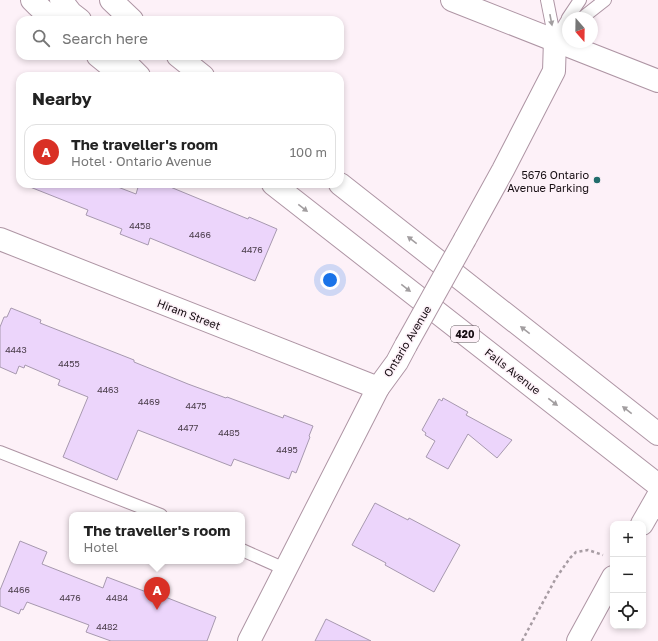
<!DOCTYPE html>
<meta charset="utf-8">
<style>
body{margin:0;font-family:"Golos Text",sans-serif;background:#f2f2f2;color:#222}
.controls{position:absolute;right:12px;bottom:12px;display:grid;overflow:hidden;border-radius:8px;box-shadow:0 2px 6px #0003}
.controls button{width:36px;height:36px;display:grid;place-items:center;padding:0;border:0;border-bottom:1px solid #e0e0e0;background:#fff;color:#222;font:20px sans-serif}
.compass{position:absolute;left:562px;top:12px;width:36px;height:36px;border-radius:50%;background:#fff;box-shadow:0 2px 6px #0003;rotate:160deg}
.you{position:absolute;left:330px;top:280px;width:14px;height:14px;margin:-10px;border:3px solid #fff;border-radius:50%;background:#1a73e8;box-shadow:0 0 0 6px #1a73e833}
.badge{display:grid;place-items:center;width:26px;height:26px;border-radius:50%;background:#d93025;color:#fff;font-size:13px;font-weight:700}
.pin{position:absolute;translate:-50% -33px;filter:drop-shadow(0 1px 2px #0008)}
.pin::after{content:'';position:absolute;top:21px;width:14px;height:12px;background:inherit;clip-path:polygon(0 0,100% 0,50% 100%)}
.popup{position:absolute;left:69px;top:512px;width:176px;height:52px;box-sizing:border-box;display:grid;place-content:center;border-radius:8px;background:#fff;filter:drop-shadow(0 1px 3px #0005);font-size:13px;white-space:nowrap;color:#767676}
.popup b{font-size:15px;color:#222}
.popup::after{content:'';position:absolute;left:50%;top:100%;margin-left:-8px;border:8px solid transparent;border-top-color:#fff}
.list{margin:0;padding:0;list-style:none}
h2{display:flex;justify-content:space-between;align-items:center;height:52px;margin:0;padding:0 16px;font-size:17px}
h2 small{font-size:13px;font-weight:400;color:#767676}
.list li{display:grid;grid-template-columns:26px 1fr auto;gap:12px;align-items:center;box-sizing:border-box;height:56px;margin:0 8px 8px;padding:0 8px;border:1px solid #e0e0e0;border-radius:12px}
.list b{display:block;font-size:15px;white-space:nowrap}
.list p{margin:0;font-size:13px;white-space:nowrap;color:#767676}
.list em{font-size:13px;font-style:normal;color:#767676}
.icon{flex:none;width:22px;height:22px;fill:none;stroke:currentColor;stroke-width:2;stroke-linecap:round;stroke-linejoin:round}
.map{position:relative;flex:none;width:658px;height:641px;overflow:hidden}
.search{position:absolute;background:#fff;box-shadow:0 2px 6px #0003;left:16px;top:16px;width:328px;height:44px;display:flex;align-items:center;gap:10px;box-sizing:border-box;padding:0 14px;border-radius:12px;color:#767676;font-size:15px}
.panel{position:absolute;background:#fff;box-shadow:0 2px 6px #0003;left:16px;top:72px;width:328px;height:116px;border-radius:12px}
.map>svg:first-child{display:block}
.building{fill:#ecd5fb;stroke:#a799af}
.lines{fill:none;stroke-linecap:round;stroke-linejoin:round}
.service-casing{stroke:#ae95a4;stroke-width:14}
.minor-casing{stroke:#ae95a4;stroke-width:24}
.tertiary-casing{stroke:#ae95a4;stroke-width:24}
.secondary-casing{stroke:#ae95a4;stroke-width:24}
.trunk-casing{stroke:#ae95a4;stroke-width:24}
.path{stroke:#a79ca3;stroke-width:2.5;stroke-dasharray:3 3;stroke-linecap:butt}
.service{stroke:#fff;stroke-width:12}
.minor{stroke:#fff;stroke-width:22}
.tertiary{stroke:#fff;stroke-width:22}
.secondary{stroke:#fff;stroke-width:22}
.trunk{stroke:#fff;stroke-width:22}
.tertiary-bridge-casing{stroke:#ae95a4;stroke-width:24;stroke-linecap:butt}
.tertiary-bridge{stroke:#fff;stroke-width:22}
.oneway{fill:#a29ea0}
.poi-dot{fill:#226d6c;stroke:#fdf1f8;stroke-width:1.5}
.labels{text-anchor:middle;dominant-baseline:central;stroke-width:3;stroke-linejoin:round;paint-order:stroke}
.number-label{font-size:9px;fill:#4c3f4c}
.shield{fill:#fdf1f8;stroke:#5b5157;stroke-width:1}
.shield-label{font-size:10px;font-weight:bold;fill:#160d12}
.poi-label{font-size:11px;fill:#160d12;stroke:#fdf1f8;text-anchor:end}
.street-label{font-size:11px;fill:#160d12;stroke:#fdf1f8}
</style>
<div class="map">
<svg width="658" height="641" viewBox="0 0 658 641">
<rect width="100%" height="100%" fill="#fdf1f8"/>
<!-- building -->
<g class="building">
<polygon points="25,184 110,184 136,194 139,184 163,184 248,219 249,217 277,229 255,281 150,238 148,245 120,234 122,229 86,215 88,210 25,185"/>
<polygon points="11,308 41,320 40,323 134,360 134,362 188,384 226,398 227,397 283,418 284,415 313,426 309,436 310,437 296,473 292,471 289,479 234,459 231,466 138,430 117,480 63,457 88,397 58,385 60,380 25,365 24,368 19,366 16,374 0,367 0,327 4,317 7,317"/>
<polygon points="443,398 468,412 466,415 512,440 497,458 468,434 448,469 426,457 435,441 425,435 426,433 422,430 439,399 442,401"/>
<polygon points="375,503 408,520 409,518 460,545 434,592 385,565 386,563 352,545"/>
<polygon points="20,541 47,552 42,564 103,588 107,577 149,593 150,591 216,617 207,641 111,641 86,632 89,625 27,602 23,610 21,609 19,614 0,606 0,590"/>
<polygon points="326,619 371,641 315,641"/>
</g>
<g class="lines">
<defs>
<g id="service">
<polyline points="547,0 555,40"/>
<polyline points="568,18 580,0"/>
<polyline points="582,18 605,0"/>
<polyline points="555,40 568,19"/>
<polyline points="0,452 161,515"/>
<polyline points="242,550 285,569"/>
</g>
<g id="minor">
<polyline points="642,524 658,496"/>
<polyline points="249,641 378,388"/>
<polyline points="578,641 613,577"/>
</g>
<g id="tertiary">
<polyline points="0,239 378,388 397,362 406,345"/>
<polyline points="465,239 503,170 554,71 555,40"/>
</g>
<g id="secondary">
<polyline points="61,0 71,13 80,20"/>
<polyline points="452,0 658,81"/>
<polyline points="119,56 139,76"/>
</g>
<g id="trunk">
<polyline points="32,0 37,5 53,20"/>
<polyline points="111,0 132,20"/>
<polyline points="98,56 114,69 127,76"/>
<polyline points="178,56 203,76"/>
<polyline points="273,184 658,485"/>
<polyline points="340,184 658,434"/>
</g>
</defs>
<!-- service casing -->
<use href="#service" class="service-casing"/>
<!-- minor casing -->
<use href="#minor" class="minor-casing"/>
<!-- tertiary casing -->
<use href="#tertiary" class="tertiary-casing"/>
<!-- secondary casing -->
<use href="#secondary" class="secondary-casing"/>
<!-- trunk casing -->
<use href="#trunk" class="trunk-casing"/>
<!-- path -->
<polyline class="path" points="522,641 556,578 570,558 576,552 588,550 603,555"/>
<!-- service -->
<use href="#service" class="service"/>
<!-- minor -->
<use href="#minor" class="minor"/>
<!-- tertiary -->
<use href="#tertiary" class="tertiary"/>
<!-- secondary -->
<use href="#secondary" class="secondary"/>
<!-- trunk -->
<use href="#trunk" class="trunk"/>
<defs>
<polyline id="tertiary-bridge" points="406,345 465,239"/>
</defs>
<!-- tertiary-bridge casing -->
<use href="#tertiary-bridge" class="tertiary-bridge-casing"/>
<!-- tertiary-bridge -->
<use href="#tertiary-bridge" class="tertiary-bridge"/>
</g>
<!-- one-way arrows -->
<defs><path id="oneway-solid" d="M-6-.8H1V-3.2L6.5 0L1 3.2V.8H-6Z"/></defs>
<g class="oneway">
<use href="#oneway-solid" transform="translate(551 20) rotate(79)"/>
<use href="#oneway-solid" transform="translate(303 208) rotate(38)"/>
<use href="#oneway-solid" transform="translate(412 240) rotate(-142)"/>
<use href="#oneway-solid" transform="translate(406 288) rotate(38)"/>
<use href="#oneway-solid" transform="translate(525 330) rotate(-142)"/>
<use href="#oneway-solid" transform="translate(553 402) rotate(38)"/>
<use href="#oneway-solid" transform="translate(627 410) rotate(-142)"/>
</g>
<!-- markers -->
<circle class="poi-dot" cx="597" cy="180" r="4"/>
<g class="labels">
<!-- number labels -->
<g class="number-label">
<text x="140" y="225">4458</text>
<text x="200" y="234">4466</text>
<text x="252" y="249">4476</text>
<text x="16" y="349">4443</text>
<text x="69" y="363">4455</text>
<text x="108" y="389">4463</text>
<text x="149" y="401">4469</text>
<text x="196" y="405">4475</text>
<text x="188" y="427">4477</text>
<text x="229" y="432">4485</text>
<text x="287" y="449">4495</text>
<text x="19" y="589">4466</text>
<text x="70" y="597">4476</text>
<text x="117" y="597">4484</text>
<text x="107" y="626">4482</text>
</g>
<!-- shield labels -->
<rect class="shield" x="451" y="326" width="28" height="16" rx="3"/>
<g class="shield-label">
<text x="465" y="334">420</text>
</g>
<!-- poi labels -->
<g class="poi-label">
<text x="589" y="174">5676 Ontario<tspan x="589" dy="13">Avenue Parking</tspan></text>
</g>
<!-- street labels -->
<g class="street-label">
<text transform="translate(189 314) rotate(21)">Hiram Street</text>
<text transform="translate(407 341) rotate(-59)">Ontario Avenue</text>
<text transform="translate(513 371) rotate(38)">Falls Avenue</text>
</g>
</g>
</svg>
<div class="controls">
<button>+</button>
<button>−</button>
<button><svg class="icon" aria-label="locate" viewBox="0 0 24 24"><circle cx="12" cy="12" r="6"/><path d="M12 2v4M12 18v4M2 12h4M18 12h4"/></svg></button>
</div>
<svg class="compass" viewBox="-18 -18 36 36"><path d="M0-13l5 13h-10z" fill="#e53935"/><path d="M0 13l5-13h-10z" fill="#767676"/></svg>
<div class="you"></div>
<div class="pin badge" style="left:157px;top:610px">A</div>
<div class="popup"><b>The traveller's room</b>Hotel</div>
<div class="search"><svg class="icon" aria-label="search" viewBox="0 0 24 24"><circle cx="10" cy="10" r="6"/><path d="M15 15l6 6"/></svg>Search here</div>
<section class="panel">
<h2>Nearby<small></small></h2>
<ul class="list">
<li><span class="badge">A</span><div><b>The traveller's room</b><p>Hotel · Ontario Avenue</p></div><em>100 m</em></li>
</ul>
</section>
</div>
